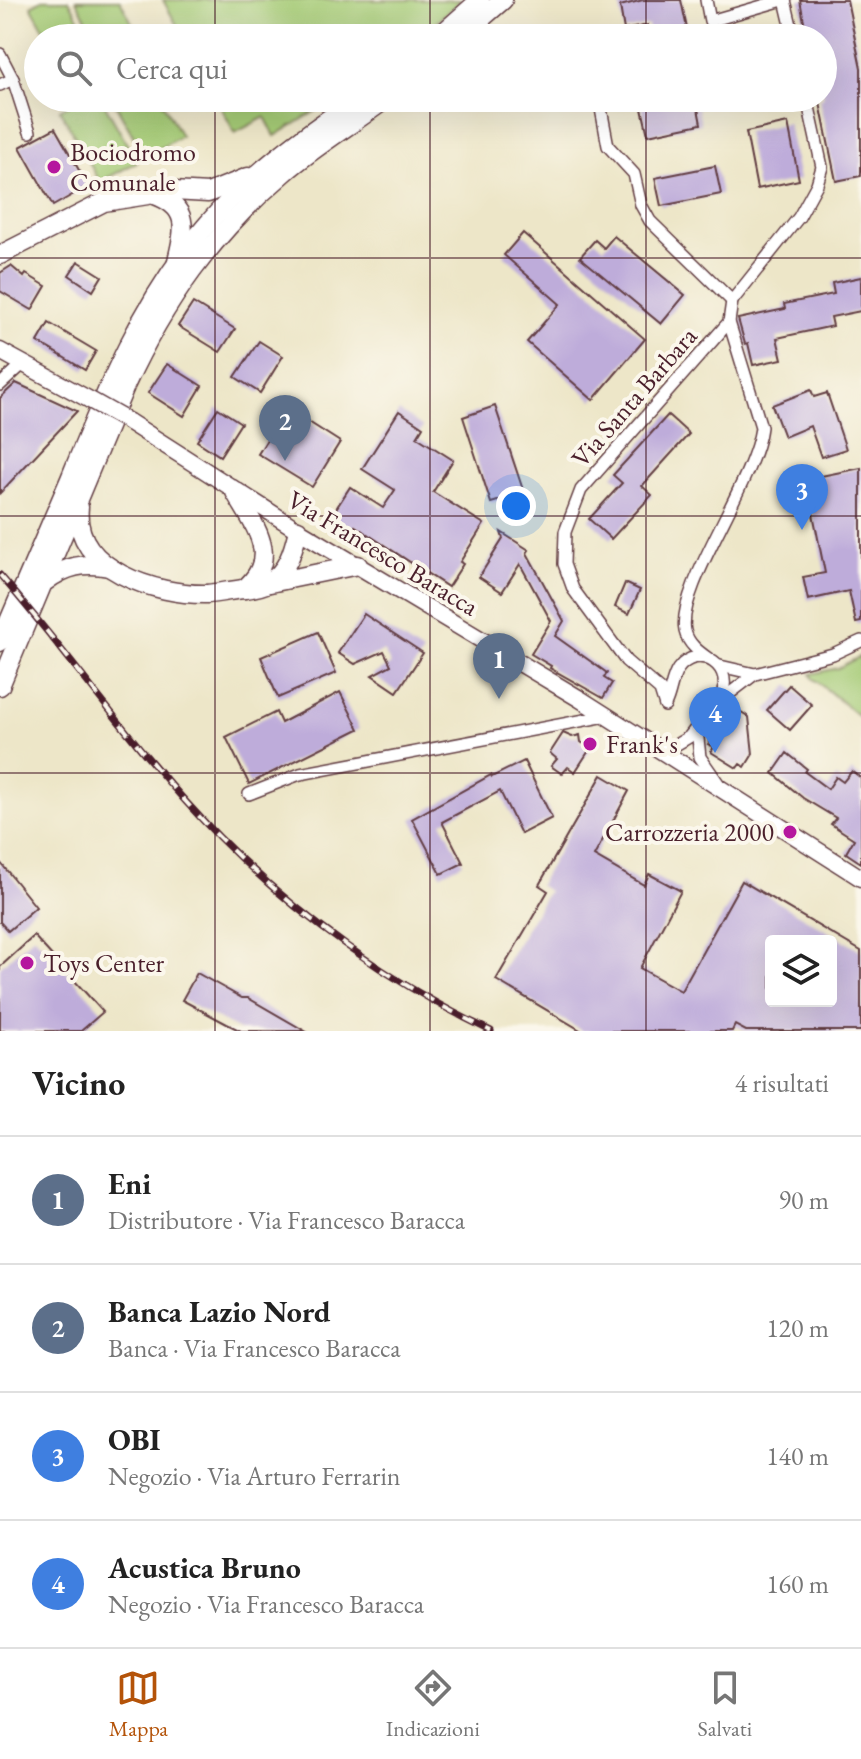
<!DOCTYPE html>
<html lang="it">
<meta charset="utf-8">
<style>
body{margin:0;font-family:"EB Garamond",serif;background:#f6f6f6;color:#222}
.controls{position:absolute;right:24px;bottom:24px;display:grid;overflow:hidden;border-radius:8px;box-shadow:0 8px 32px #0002}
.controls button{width:72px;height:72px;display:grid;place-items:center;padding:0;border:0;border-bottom:2px solid #e0e0e0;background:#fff;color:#222;font:40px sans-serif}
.you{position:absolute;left:516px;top:506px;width:28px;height:28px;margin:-20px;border:6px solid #fff;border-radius:50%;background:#1a73e8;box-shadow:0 0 0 12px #1a73e833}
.badge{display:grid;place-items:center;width:52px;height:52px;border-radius:50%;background:#b45309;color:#fff;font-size:26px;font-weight:700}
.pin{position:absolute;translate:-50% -66px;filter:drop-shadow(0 2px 4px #0008)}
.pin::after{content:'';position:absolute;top:42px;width:28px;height:24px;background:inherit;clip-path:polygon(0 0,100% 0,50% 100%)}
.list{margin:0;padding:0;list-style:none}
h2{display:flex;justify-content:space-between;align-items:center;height:104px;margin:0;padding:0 32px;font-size:34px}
h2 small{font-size:26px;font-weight:400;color:#767676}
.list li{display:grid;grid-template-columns:52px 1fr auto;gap:24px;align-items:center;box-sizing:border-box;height:128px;padding:0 32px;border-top:2px solid #e0e0e0}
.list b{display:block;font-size:30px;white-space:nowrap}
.list p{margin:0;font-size:26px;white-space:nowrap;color:#767676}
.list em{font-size:26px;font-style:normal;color:#767676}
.icon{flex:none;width:44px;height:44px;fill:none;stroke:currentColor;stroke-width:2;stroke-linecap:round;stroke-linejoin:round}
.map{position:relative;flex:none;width:861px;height:1031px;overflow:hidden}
.search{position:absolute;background:#fff;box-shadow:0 8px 32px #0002;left:24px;right:24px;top:24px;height:88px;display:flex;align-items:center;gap:20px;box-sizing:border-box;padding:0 28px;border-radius:44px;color:#767676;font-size:30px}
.sheet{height:616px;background:#fff}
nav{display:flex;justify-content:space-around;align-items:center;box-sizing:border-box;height:112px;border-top:2px solid #e0e0e0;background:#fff;font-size:22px;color:#767676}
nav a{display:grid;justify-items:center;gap:4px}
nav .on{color:#b45309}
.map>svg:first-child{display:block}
.green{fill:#a4ca75;stroke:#777450;stroke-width:2}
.building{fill:#beacda;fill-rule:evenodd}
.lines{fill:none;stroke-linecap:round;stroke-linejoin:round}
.minor-casing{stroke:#623d43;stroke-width:14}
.secondary-casing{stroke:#623d43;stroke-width:19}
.trunk-casing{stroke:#623d43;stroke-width:21}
.minor{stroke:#fff;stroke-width:11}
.secondary{stroke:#fff;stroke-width:16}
.trunk{stroke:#fff;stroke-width:18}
.rail-casing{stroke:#4a1f2b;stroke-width:7}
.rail{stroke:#fbf7ec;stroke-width:4;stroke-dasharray:12;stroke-linecap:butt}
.secondary-bridge-casing{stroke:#623d43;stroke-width:19;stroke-linecap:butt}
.secondary-bridge{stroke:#fff;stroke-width:16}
.grid{fill:none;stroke:#4a1f2b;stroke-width:2;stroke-opacity:0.55}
.poi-dot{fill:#b5179e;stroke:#fbf7ec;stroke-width:3}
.labels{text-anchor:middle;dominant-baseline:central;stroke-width:8;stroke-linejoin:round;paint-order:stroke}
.poi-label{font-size:26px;fill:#4a1f2b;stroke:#fbf7ec;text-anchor:start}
.street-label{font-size:26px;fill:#4a1f2b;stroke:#fbf7ec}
</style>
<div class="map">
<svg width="861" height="1031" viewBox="0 0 861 1031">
<rect width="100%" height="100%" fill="#fbf7ec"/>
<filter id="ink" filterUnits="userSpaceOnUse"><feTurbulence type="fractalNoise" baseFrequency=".0125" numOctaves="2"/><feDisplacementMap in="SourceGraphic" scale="16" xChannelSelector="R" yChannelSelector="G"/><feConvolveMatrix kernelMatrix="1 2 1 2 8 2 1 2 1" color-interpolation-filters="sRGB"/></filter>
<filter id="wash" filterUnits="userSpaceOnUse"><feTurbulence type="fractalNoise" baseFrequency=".006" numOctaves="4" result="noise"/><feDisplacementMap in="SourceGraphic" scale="32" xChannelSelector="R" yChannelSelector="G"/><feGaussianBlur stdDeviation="1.8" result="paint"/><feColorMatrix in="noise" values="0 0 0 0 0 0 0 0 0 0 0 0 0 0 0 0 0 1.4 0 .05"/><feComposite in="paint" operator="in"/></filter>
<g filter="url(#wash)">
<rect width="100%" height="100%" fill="#ede6c8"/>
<!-- green -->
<g class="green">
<polygon points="42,0 69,0 90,38 49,38 31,6"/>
<polygon points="76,0 120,0 140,38 96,38"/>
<polygon points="163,0 461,0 418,38 184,38"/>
<polygon points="81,98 101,98 137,162 100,182 60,110"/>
<polygon points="112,98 160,98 181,136 145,157"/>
<polygon points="216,98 337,98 275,136 265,117 235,133"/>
<polygon points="861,656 861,718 813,678 811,674 838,668"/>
</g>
<g id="blocks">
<!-- building -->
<g class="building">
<polygon points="643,0 681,0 689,38 650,38 648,25 624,30 620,6"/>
<polygon points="800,0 847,0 861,68 861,176 836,181 819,98 823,98 823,38 807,38"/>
<polygon points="671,98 696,98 701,124 648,135 641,104"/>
<polygon points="788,123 799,180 757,189 746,132"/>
<polygon points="55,128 88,186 53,206 20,147"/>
<polygon points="715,166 721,194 661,206 655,178"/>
<polygon points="523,233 645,339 593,400 527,342 560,304 504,255"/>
<polygon points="614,236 685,295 661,324 580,257 595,240 604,248"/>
<polygon points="78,261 102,276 93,291 69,275"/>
<polygon points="11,266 24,277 26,274 46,286 32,310 0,291 0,273"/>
<polygon points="861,277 861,311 831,317 833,326 777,338 782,359 753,365 748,343 745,344 738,319 785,309 784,304 834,294 832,283"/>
<polygon points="193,303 235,329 220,352 178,326"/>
<polygon points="49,323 96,351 85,370 38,342"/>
<polygon points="259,341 283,356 260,393 235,377"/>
<polygon points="167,364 202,386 184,416 148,393"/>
<polygon points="16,383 77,411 0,493 0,398"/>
<polygon points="811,390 814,397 827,393 846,449 821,457 810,426 784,437 772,405"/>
<polygon points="495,406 524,493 491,503 463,417"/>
<polygon points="218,408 241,423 220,456 197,441"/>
<polygon points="287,408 340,442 312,487 258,454"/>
<polygon points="399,411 423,427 417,437 453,460 433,492 484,524 460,562 463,564 448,587 355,526 351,532 330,518 350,487 383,508 395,490 362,469"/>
<polygon points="668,415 689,434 642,486 652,495 611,539 589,519 622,483 613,475"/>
<polygon points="861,468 861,622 856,623 849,591 808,600 803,577 825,573 806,479"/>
<polygon points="501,532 529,550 527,553 564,621 555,636 607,673 604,678 612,683 603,698 550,668 551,666 531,654 551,621 520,564 502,592 479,577 503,539"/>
<polygon points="625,583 640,590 629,614 615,607"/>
<polygon points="364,614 423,653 397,692 372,675 391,665 384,651 355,664 338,653"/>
<polygon points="318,632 336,673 278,698 261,657"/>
<polygon points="789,685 812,705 790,730 767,710"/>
<polygon points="340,692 359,729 249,784 226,737 276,712 281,723"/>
<polygon points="732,706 749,717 753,754 745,767 740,764 737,768 711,752 714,747 708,744 712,738 706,734 719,712 723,709 728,712"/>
<polygon points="563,733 572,737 580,735 581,742 590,749 575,772 568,767 562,774 551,766 557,759 550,753"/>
<polygon points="787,753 807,769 805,772 828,789 836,777 843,782 852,771 861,778 861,863 846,853 854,839 831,824 836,818 803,798 773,773"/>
<polygon points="524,761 552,818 521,834 500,791 442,822 463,863 441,874 412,819 491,775 492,777"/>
<path d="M602,775L629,791L594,856L644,885L649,874L681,891L640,968L681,991L742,881L861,951V1031H746L735,1025L732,1031H582L496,980L548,891L539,885ZM771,941H831V1001H771Z"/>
<polygon points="0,862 36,907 8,931 0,922"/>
<polygon points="34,936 103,1012 81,1031 0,1031 0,967"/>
<polygon points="197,973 242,998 248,998 305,1031 241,1031 227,1024 182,1000"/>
</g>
</g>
</g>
<g filter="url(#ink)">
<use href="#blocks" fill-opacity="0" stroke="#623d43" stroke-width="2"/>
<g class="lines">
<defs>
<g id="minor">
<polyline points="706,0 710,21 783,0"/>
<polyline points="785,0 794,38"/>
<polyline points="0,54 13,79 0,85"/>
<polyline points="13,79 30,132"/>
<polyline points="599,98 608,146 634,174 641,205 650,221 732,301"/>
<polyline points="0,385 24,363"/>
<path d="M709,659C699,652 688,644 685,631C676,588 755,481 761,427L729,322L732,301L799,217L817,184L822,167L807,98"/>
<polyline points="720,666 755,674"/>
<path d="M665,705C671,694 671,679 678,669C698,641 739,668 719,700"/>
<polyline points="665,706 660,690 626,661 573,589 564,564 565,532 581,490 729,322"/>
<polyline points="697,729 700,757 718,783"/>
<polyline points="662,753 689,737 712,707 755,674 833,654 861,641"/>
<polyline points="249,794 300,774 606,716"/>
</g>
<g id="secondary">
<polyline points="0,351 90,400"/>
<polyline points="129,422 298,530 580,699 861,878"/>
</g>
<g id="trunk">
<polyline points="437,38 480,0"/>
<polyline points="459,38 503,0"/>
<path d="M155,195C191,208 184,230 177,261"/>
<polyline points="0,255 104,202 173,191 208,193 248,177"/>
<path d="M235,492C254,526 282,557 244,589"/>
<path d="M79,507C72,570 157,595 207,594C220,593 232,590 245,589C253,588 261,587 268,583C288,571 293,551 298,530"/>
<path d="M46,581C66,566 85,562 109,567"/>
<polyline points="270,583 358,565"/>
<path d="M0,642C23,588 47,533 70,479C106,390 142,301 205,227C249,175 303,136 359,98"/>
<path d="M0,686L126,384C164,302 213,233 283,174C315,146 353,124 387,98"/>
</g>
</defs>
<!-- minor casing -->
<use href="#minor" class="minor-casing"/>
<!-- secondary casing -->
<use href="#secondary" class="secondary-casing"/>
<!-- trunk casing -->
<use href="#trunk" class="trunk-casing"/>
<!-- minor -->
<use href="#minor" class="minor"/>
<!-- secondary -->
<use href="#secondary" class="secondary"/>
<!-- trunk -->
<use href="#trunk" class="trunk"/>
<defs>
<path id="rail" d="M0,575C75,661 139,756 219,837C297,916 392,984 491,1031"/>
</defs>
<!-- rail casing -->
<use href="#rail" class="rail-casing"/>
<!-- rail -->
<use href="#rail" class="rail"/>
<defs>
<polyline id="secondary-bridge" points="90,400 129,422"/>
</defs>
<!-- secondary-bridge casing -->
<use href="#secondary-bridge" class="secondary-bridge-casing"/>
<!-- secondary-bridge -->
<use href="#secondary-bridge" class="secondary-bridge"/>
</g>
</g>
<!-- grid -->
<path class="grid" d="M215,0V38M430,0V38M646,0V38M215,98V1031M430,98V1031M646,98V1031M0,258H861M0,516H861M0,773H861"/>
<!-- markers -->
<g class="poi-dot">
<circle cx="54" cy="167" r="8"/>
<circle cx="590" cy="744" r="8"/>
<circle cx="790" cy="832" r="8"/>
<circle cx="27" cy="963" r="8"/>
</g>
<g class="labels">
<!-- poi labels -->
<g class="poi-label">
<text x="70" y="152">Bociodromo<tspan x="70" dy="30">Comunale</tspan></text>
<text x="606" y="744">Frank's</text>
<text x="774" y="832" text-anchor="end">Carrozzeria 2000</text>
<text x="43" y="963">Toys Center</text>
</g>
<!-- street labels -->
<g class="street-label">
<text transform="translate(634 397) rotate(-49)">Via Santa Barbara</text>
<text transform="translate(383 553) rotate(31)">Via Francesco Baracca</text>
</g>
</g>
</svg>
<div class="controls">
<button><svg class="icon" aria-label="layers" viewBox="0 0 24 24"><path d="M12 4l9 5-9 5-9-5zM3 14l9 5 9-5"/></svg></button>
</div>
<div class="you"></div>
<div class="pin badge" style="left:499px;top:699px;background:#5c6f8a">1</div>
<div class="pin badge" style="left:285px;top:461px;background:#5c6f8a">2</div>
<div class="pin badge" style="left:802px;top:530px;background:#3f7fe0">3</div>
<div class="pin badge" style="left:715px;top:753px;background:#3f7fe0">4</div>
<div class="search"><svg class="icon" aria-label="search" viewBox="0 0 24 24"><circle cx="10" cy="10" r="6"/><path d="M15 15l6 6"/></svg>Cerca qui</div>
</div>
<section class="sheet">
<h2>Vicino<small>4 risultati</small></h2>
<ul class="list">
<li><span class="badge" style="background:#5c6f8a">1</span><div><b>Eni</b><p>Distributore · Via Francesco Baracca</p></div><em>90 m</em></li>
<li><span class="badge" style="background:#5c6f8a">2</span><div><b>Banca Lazio Nord</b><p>Banca · Via Francesco Baracca</p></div><em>120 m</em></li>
<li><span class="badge" style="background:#3f7fe0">3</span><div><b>OBI</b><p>Negozio · Via Arturo Ferrarin</p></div><em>140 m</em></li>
<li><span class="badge" style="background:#3f7fe0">4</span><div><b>Acustica Bruno</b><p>Negozio · Via Francesco Baracca</p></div><em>160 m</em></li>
</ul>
</section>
<nav>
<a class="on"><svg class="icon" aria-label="map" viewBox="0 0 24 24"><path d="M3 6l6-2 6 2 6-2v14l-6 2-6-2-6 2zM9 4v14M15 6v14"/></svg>Mappa</a>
<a><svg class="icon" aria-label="directions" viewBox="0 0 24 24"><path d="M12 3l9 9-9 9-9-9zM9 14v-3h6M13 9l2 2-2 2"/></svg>Indicazioni</a>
<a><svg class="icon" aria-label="saved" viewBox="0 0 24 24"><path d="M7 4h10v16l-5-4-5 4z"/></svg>Salvati</a>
</nav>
